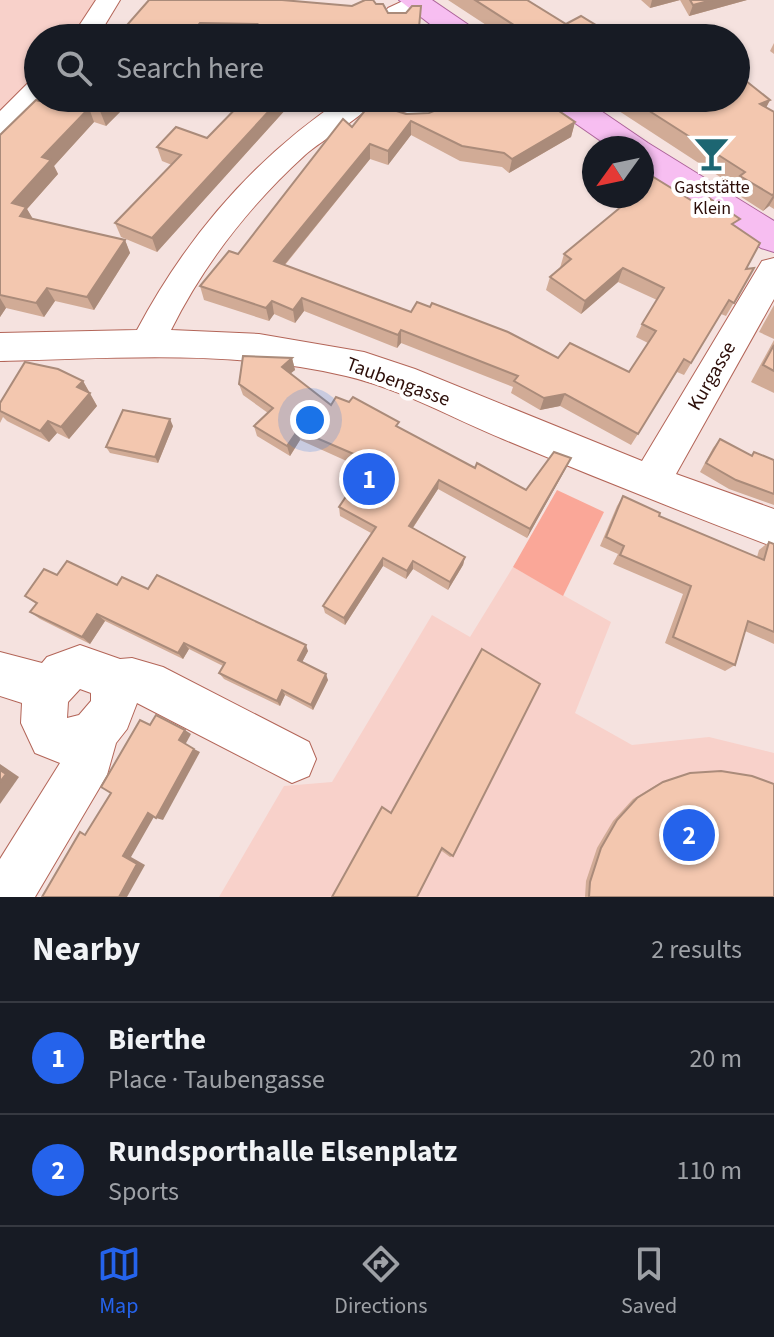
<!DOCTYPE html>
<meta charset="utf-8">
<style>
body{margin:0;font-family:"Source Sans 3",sans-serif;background:#242831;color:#f1f3f6}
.compass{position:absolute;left:582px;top:136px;width:72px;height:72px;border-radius:50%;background:#171b24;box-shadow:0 2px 6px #0004;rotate:237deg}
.you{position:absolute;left:310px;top:420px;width:28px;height:28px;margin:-20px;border:6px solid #fff;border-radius:50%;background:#1a73e8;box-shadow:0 0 0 12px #1a73e833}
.badge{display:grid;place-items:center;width:52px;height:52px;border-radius:50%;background:#2563eb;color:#fff;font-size:26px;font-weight:700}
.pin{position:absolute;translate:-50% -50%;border:4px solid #fff;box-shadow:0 2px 8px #0006}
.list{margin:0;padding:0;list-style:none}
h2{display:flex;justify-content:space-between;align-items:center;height:104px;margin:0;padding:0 32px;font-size:34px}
h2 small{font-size:26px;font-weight:400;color:#9ea1a6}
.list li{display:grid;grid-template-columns:52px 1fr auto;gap:24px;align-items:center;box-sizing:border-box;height:112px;padding:0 32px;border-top:2px solid #363941}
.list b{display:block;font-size:30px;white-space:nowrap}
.list p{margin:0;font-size:26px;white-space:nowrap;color:#9ea1a6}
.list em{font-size:26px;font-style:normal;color:#9ea1a6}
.icon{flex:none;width:44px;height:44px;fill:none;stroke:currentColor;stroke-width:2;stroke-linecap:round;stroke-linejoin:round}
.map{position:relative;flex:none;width:774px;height:897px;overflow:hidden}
.search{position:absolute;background:#171b24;box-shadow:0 2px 6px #0004;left:24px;right:24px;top:24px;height:88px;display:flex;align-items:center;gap:20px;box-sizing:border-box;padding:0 28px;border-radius:44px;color:#9ea1a6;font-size:30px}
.sheet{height:328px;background:#171b24}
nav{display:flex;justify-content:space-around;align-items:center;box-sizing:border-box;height:112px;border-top:2px solid #363941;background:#171b24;font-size:22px;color:#9ea1a6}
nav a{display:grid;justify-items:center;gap:4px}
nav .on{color:#2563eb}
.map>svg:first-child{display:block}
.built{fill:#f8d1ca}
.green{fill:#faa798}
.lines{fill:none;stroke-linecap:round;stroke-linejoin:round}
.minor-casing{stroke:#b36558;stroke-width:2}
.major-casing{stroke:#ac6499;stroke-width:2}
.minor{fill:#fff;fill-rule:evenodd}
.major{fill:#f7bef1;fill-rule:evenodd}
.wall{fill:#d1ab96}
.shaded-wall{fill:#aa8b7a}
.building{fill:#f3c7af;stroke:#aa8b7a;stroke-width:2}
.labels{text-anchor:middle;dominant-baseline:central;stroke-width:8;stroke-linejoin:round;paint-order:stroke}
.far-poi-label{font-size:18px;fill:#2c0e09;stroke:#fff}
.street-label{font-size:20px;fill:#2c0e09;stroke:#fff}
</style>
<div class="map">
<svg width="774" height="897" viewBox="0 0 774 897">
<rect width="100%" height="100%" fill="#f5e2df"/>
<!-- built -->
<g class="built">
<polygon points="0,0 96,0 73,38 38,38 38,77 0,113"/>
<polygon points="513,567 611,622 575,713 632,745 709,737 774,753 774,897 219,897 284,786 332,782 432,615 470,637"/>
</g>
<!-- green -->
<polygon class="green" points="557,490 604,512 563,596 513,567"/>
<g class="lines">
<defs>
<g id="minor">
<polygon points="96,0 120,0 97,38 71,38"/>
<polygon points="405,0 427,0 429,4 426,9 410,17 406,25 388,25 384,13 388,8"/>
<polygon points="38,80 38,98 45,98 10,134 0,136 0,111 28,83"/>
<path d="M344,98H377C365,116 323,139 305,155C250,205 204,264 171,330L259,334L364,352L415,369L642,461L762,261L774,258V299L676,474L774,509V547C682,512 594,477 503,439C452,418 401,389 346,376C233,349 115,358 0,361V333L137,330C187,236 255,157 344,98Z"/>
<path d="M442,98H476C462,120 420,133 396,126L392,120L396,114L419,110Z"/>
<path d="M80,645L120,659L132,658L163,667L309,742L316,759L309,776L292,783L137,703L127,729L116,743L107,775L35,897H0V859L60,763L35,753L21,723L22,703L0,696V652L42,663L47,657ZM80,689L91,693V701L79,715L67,718L68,702Z"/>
</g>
<g id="major">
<polygon points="399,0 432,0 479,32 483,38 448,38"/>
<polygon points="544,98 582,98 648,143 774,221 774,252 761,248 642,169 642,148 611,148 549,105"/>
</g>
</defs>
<!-- minor casing -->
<use href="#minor" class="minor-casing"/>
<!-- major casing -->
<use href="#major" class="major-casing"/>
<!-- minor -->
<use href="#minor" class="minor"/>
<!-- major -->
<use href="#major" class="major"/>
</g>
<!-- wall -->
<g class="wall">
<polygon points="448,0 527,0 566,24 617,38 506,38"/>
<polygon points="641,0 747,0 689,16 680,0 650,8"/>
<polygon points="376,4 388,13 420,21 419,38 102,38 121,32"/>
<polygon points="774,43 774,54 770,51"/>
<polygon points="134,98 106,126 94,122 54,166 58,174 27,209 33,219 125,240 130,253 94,310 55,301 44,317 6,308 0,317 0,135 39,101"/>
<polygon points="246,98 296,98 157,252 121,237 115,223 172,165 162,161 157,147 207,138"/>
<polygon points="392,98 434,98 412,107"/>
<polygon points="599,98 736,98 770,100 766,107 774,112 774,209 769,206 763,211 732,191 734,186"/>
<polygon points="464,99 575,122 571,137 509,173 502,167 460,161 411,135 388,165 370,159 285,265 411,312 558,358 629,372 648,343 636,337 642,324 657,300 618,282 581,314 546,290 550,277 560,268 564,254 622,206 608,196 642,196 735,226 746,269 754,268 726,316 721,314 684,375 677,372 631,445 560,406 540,410 511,393 513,387 401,343 397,348 304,311 295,323 274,314 269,321 204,300 200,286 238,254 352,127 406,114 429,113"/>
<polygon points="774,305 774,339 759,332"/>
<polygon points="774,340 774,393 751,382"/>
<polygon points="292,358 295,370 290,373 331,405 399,428 475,468 526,490 566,468 527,538 438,489 413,528 465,557 463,565 448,590 413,569 406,579 383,566 345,625 325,613 323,606 371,533 340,516 339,507 350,490 343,486 341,476 351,463 300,440 290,456 257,436 254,426 268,413 243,395 239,384"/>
<polygon points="83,381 97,406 69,439 57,433 49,442 7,421 3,417 0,423 0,403"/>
<polygon points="173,426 158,463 110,453 106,447"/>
<polygon points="720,439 751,456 754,452 774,460 774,505 729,489 700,472 713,448"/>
<polygon points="623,496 659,516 757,557 759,550 769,542 774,544 774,644 745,631 735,665 725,671 665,643 683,594 613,564 618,554 600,546 617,506"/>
<polygon points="57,575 148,589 308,651 302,662 328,680 313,710 285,695 280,706 224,679 219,673 223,666 189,649 183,659 105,621 90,644 40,619 30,612 36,604 25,596"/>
<polygon points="690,773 774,897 585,897 586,881 597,848 613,821 633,799 658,784"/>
<polygon points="382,807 453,856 450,857"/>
</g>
<!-- shaded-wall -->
<g class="shaded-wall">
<polygon points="652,0 680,0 650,8"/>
<polygon points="712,0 747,0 689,16 693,5"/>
<polygon points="200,23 203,38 187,38"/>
<polygon points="114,98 134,98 106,126 100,111"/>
<polygon points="281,98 296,98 157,252 152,238"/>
<polygon points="412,98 434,98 412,107"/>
<polygon points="770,100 762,116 760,104"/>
<polygon points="89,108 94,122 54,166 58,174 27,209 34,221 28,230 12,203 42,157"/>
<polygon points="411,121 411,135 388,165 388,151"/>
<polygon points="575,122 571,137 509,173 512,159"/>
<polygon points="370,144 370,159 277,274 274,261"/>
<polygon points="774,194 774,198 769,206 763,211"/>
<polygon points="125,240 130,253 94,310 87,297"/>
<polygon points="623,268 618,282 581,314 585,301"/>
<polygon points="47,288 55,301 44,317 36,303"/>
<polygon points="0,298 6,308 0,317"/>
<polygon points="302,298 304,311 295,323 293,310"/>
<polygon points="272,301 274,314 269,321 266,308"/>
<polygon points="401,330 401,343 397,348 398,335"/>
<polygon points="292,358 295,370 284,379 282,367"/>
<polygon points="83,381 97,406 69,439 61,427 77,387"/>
<polygon points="565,394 560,406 540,410 544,398"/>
<polygon points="170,419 173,426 158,463 155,457"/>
<polygon points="48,421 57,433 49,442 40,431"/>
<polygon points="298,430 300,440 290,456 287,446"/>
<polygon points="571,458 566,468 527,538 530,529"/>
<polygon points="439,480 438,489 408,535 409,526"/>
<polygon points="465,557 463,565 448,590 450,582"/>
<polygon points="383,558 383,566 345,625 344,618"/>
<polygon points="413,561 413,569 406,579 407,571"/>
<polygon points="97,614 105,621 90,644 82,637"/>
<polygon points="184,643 189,649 183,659 178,653"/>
<polygon points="306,645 308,651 300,666 298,660"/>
<polygon points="326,674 328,680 313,710 311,705"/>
<polygon points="282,690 285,695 280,706 277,701"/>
<polygon points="185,730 191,734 185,745 179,740"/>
<polygon points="194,749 200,752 163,820 156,818"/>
<polygon points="0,764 19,777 0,804"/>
<polygon points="148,813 155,815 131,857 145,865 127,897 119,897 123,856"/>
</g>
<!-- building -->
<g class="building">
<polygon points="149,0 282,0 352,6 365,0 373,0 376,4 383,4 388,13 406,13 412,6 421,6 418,38 248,38 257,24 200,23 187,38 102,38 110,30 121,32"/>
<polygon points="475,0 527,0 566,24 581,16 617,38 534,38"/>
<polygon points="690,0 712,0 693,5"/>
<polygon points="736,73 770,100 760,104 774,112 774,194 772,195 740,176 745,172 629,98 736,98"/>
<polygon points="42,98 114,98 100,111 89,108 42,157 51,160 12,203 26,207 20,216 125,240 87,297 47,288 36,303 0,295 0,135 36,100 39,101"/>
<polygon points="246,98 281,98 152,238 115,223 181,155 157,147 176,127 207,138"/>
<polygon points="465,98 540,98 575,122 512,159 504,153 462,146 411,121 388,151 370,144 274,261 411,312 417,302 430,307 432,303 508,332 558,358 570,343 629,372 656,331 642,324 664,288 623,268 585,301 550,277 571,259 564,254 633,197 632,196 642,196 642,170 699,205 709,198 740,219 732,224 760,243 746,269 754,268 734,303 729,300 691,363 684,359 638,434 565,394 544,398 514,381 518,376 401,330 398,335 302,298 293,310 272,301 266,308 200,286 229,251 238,254 343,119 352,127 371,103 406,114 429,113"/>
<polygon points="774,345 774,371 763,365"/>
<polygon points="243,356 292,358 282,367 331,405 336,397 349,402 353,397 399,422 396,426 475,468 477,463 526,490 554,452 571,458 530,529 439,480 409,526 465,557 450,582 413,561 407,571 383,558 344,618 323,606 376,527 339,507 355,483 341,476 356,455 298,430 287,446 254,426 273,408 239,384"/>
<polygon points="25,362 58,369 83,381 77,387 90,393 61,427 48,421 40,431 0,411 0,403"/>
<polygon points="123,410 170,419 155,457 106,447"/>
<polygon points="720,439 752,456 754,452 774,460 774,494 736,480 706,463"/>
<polygon points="623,496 660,513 659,516 764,560 769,542 774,544 774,632 748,621 735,665 673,637 691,586 620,555 624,546 606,537"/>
<polygon points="67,561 117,585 122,577 148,589 157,575 306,645 298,660 326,674 311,705 282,690 277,701 219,673 225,663 184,643 178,653 97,614 82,637 30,612 37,603 25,596 44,569 57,575"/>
<polygon points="482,649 540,684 453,856 442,848 417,897 332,897 382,807 391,813"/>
<polygon points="156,715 185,730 179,740 194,749 156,818 148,813 123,856 137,864 119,897 42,897 80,832 85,835 111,793 101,787 140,720 150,725"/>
<polygon points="0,770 6,774 0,782"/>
<polygon points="721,771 752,776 774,784 774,897 589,897 590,882 601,848 617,820 637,798 663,782 690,773"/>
</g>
<!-- icons -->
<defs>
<symbol id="bar-bare" viewBox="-9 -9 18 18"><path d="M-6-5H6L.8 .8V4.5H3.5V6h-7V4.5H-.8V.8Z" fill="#1d6672" stroke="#fff" stroke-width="2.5" paint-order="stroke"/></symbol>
</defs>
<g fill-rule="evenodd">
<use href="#bar-bare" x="686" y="128" width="51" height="51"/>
</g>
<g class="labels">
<!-- far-poi labels -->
<g class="far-poi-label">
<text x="712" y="187">Gaststätte<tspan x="712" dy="21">Klein</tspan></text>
</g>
<!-- street labels -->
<g class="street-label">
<text transform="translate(712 376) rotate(-60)">Kurgasse</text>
<text transform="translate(398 382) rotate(20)">Taubengasse</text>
</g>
</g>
</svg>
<svg class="compass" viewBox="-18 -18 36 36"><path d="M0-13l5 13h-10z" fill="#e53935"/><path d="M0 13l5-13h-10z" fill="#9ea1a6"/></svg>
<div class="you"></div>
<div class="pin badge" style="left:369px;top:479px">1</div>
<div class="pin badge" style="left:689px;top:835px">2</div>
<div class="search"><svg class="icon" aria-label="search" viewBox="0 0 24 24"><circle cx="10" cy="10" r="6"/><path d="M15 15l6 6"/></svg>Search here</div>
</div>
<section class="sheet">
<h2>Nearby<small>2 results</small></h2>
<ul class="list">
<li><span class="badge">1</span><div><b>Bierthe</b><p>Place · Taubengasse</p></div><em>20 m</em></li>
<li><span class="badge">2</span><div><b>Rundsporthalle Elsenplatz</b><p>Sports</p></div><em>110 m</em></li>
</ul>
</section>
<nav>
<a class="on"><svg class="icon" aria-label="map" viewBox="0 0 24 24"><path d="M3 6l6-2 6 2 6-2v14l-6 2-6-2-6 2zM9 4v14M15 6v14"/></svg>Map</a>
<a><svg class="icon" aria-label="directions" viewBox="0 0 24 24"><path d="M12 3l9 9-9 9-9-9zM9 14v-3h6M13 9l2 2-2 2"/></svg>Directions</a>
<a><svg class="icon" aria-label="saved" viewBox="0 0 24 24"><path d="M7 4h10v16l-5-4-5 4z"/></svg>Saved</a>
</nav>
